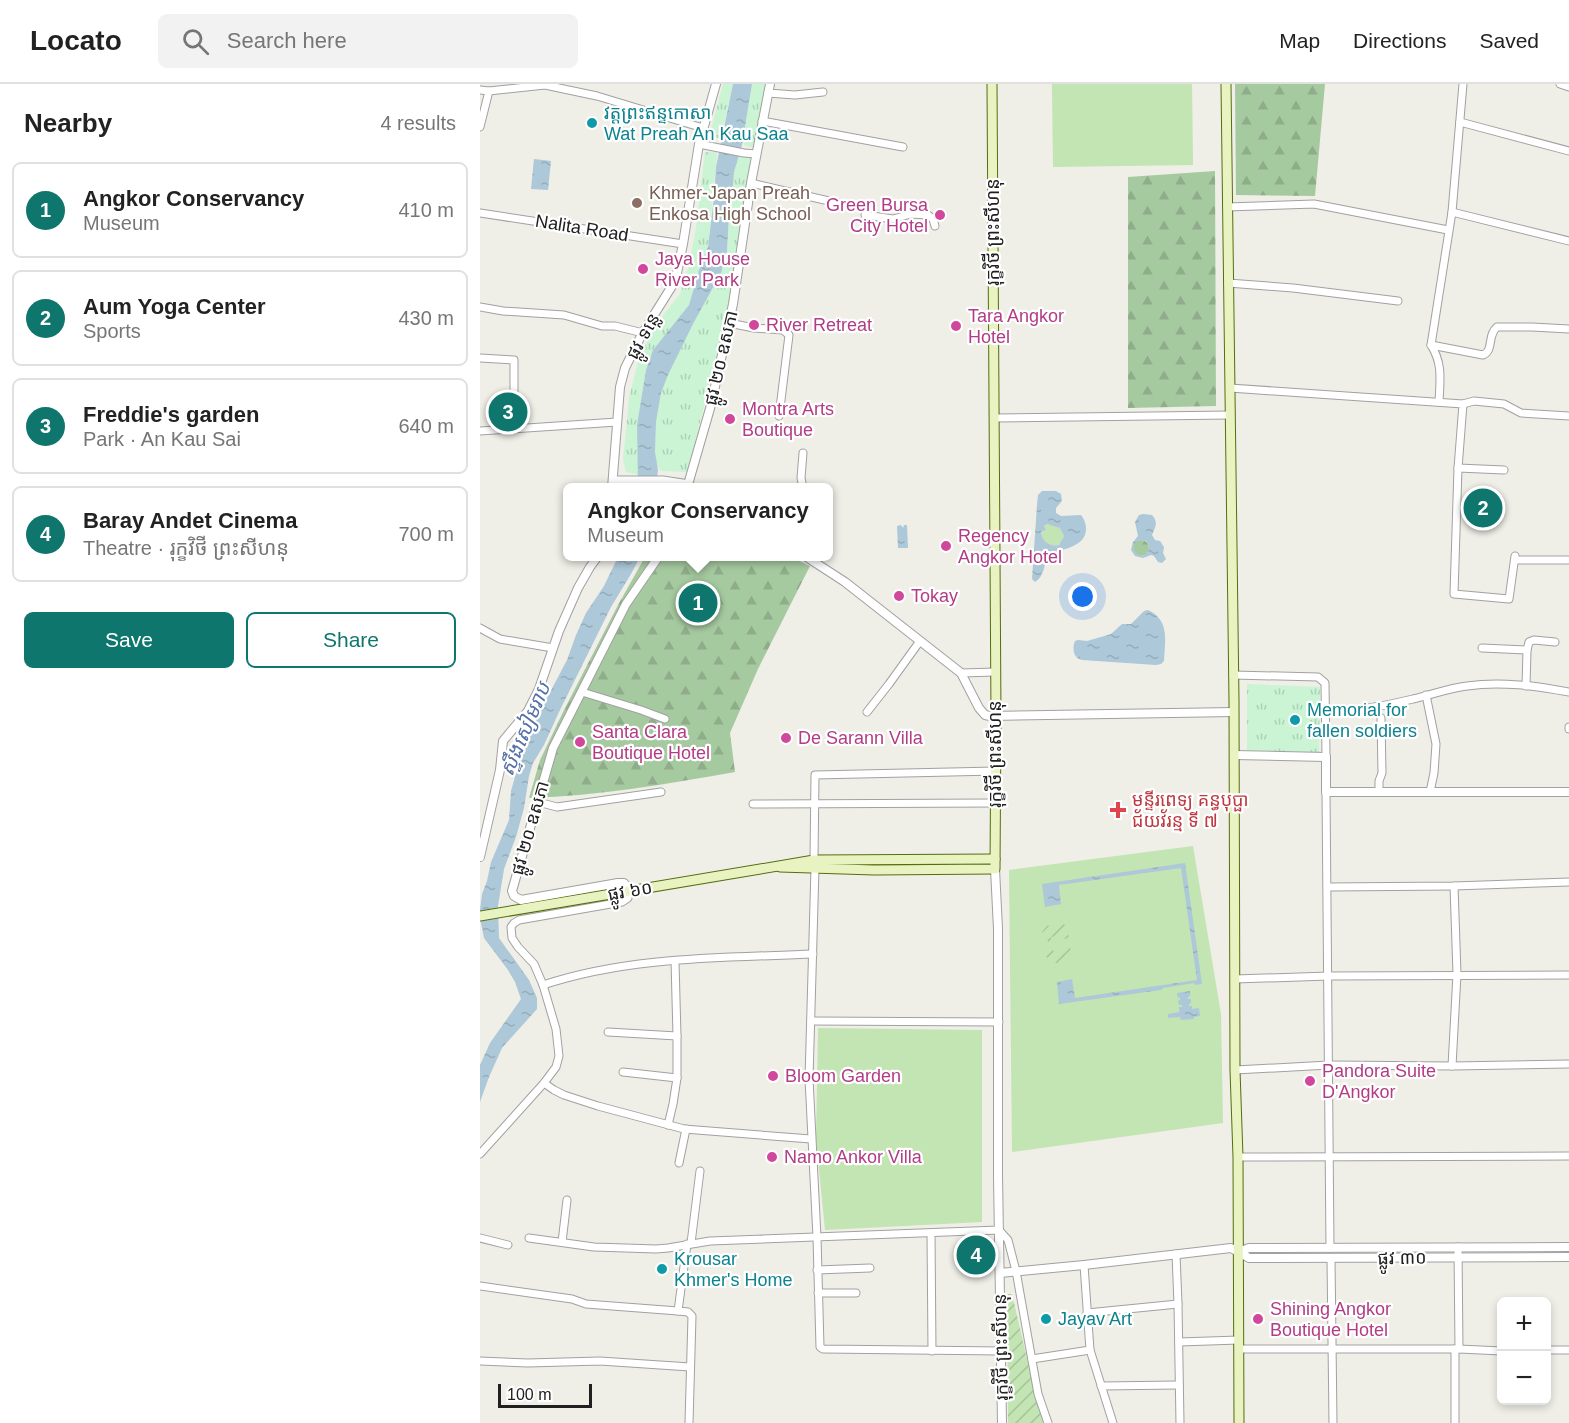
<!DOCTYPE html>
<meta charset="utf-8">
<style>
body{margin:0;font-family:Helvetica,"Noto Sans Khmer",sans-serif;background:#f2f2f2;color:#222}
.controls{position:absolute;right:18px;bottom:18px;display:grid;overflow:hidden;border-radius:9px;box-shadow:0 3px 9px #0003}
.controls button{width:54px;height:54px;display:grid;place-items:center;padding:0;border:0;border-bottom:2px solid #e0e0e0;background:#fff;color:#222;font:30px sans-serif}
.scale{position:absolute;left:18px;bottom:15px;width:94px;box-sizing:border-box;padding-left:6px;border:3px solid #202020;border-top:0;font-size:16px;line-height:21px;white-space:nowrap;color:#202020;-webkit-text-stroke:4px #fff;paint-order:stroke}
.you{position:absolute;left:603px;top:513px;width:21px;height:21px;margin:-15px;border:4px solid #fff;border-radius:50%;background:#1a73e8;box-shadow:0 0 0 9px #1a73e833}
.badge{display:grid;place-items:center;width:39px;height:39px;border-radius:50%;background:#0f766e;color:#fff;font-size:20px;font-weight:700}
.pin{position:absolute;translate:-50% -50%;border:3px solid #fff;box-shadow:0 2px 6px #0006}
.popup{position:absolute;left:83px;top:399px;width:270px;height:78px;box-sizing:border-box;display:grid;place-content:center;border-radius:9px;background:#fff;filter:drop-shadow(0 2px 4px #0005);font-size:20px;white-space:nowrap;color:#767676}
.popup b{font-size:22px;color:#222}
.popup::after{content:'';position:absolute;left:50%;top:100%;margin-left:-12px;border:12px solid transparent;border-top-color:#fff}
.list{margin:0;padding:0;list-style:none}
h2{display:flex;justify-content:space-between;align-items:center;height:78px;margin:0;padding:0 24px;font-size:26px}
h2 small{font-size:20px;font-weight:400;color:#767676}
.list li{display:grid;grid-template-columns:39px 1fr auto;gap:18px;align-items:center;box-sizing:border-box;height:96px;margin:0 12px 12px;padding:0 12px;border:2px solid #e0e0e0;border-radius:9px}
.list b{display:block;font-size:22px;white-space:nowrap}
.list p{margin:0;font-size:20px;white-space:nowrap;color:#767676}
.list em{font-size:20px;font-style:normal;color:#767676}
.actions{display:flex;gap:12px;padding:18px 24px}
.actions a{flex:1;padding:14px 0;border:2px solid #0f766e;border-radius:9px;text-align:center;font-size:21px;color:#0f766e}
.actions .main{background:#0f766e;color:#fff}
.icon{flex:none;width:33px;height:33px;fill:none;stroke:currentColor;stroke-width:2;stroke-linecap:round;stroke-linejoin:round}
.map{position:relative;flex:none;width:1089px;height:1339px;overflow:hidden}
header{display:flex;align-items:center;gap:36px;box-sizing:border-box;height:84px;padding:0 30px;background:#fff;border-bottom:2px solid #e0e0e0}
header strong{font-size:28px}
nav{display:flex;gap:33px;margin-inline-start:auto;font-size:21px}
.search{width:420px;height:54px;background:#f2f2f2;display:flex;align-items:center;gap:15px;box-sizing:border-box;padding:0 21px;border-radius:9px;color:#767676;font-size:22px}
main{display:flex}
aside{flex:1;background:#fff}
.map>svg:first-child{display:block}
.grass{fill:#c3e4b3}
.forest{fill:url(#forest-firs)}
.park{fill:url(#park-tufts)}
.garden{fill:url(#garden-furrows)}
.water{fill:url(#water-ripples);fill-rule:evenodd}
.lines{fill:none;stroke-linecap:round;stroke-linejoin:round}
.minor-casing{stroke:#a1a1a1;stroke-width:9}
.tertiary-casing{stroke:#a1a1a1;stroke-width:10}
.secondary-casing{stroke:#556d11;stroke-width:11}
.minor{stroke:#fff;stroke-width:7}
.tertiary{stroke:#fff;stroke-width:8}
.secondary{stroke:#e9f3c1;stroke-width:9}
.culture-dot{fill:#0f9aa8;stroke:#fff;stroke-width:2}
.education-dot{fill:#8d6e63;stroke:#fff;stroke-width:2}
.hotel-dot{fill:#d1479c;stroke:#fff;stroke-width:2}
.health-dot{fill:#e0444e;stroke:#fff;stroke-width:2}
.labels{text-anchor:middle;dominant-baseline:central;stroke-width:4.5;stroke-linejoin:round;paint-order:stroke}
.culture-label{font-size:18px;fill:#0d838f;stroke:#fff;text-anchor:start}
.education-label{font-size:18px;fill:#785e54;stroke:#fff;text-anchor:start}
.hotel-label{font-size:18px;fill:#b23c85;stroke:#fff;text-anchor:start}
.street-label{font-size:18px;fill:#202020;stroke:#fff}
.health-label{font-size:18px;fill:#be3a42;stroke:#fff;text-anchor:start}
.water-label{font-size:20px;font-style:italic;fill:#5671a6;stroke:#fff}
</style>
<header>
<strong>Locato</strong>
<div class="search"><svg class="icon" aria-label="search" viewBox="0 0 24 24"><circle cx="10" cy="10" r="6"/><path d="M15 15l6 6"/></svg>Search here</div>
<nav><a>Map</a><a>Directions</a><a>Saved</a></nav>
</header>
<main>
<aside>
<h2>Nearby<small>4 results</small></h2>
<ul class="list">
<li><span class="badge">1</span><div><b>Angkor Conservancy</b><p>Museum</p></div><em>410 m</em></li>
<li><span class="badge">2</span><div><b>Aum Yoga Center</b><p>Sports</p></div><em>430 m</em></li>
<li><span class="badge">3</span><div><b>Freddie's garden</b><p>Park · An Kau Sai</p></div><em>640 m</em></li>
<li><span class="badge">4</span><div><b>Baray Andet Cinema</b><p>Theatre · រុក្ខវិថី ព្រះសីហនុ</p></div><em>700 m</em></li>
</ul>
<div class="actions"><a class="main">Save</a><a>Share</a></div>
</aside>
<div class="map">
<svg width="1089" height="1339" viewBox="0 0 1089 1339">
<defs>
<pattern id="forest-firs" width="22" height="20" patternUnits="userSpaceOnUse" patternTransform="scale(1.5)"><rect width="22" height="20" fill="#a6caa0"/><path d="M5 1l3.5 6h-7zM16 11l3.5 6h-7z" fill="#8fad8a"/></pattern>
<pattern id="park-tufts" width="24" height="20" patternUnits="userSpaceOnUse" patternTransform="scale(1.5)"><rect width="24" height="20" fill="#caf4d4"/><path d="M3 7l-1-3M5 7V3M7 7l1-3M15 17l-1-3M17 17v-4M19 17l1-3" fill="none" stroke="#add1b6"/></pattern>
<pattern id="garden-furrows" width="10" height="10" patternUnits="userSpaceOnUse" patternTransform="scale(1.5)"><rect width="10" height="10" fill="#c3e4b3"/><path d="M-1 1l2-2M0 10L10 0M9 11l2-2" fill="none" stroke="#a7c39a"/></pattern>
<pattern id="water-ripples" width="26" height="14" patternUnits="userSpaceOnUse" patternTransform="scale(1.5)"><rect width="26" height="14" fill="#adc8d8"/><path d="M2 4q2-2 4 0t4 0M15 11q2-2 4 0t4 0" fill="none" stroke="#95acb9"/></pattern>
</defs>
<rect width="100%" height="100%" fill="#efeee7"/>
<!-- grass -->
<g class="grass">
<polygon points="572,0 712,0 713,81 573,83"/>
<path d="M567,440L580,443L584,452L579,461C570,463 562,457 561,448L566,446L564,442Z"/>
<polygon points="713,762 741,930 743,1039 532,1068 529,786"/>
<polygon points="338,944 502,946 502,1138 345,1146 336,1055"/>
</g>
<!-- forest -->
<g class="forest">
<polygon points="755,0 845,0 835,112 756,111"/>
<polygon points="735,87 736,322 648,324 648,93"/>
<circle cx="661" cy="464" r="8"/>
<path d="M165,473H311L330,482L278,585L250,649L255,688C187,700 119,712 49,714L60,676L84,626L138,521Z"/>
</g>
<!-- park -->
<g class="park">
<polygon points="243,0 253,0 243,45 238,54 229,53"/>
<polygon points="272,0 286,0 274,64 264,61 263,56"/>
<polygon points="225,68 236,68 237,71 228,163 221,180 209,221 173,266 166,286 157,341 159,391 146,388 143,376 149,314 159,274 171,250 184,230 200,210 209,181 216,144"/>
<polygon points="259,71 271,72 248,222 208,388 181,387 176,379 175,368 176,338 181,309 188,291 213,240 241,189 247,167 249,130 252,113 254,88"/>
<polygon points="767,600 840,603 839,669 767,666"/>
</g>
<!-- garden -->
<g class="garden">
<polygon points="582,839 587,842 589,854 584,855 583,851 571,853 571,858 568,858 567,855 563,854 562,848 567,842"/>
<path d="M590,860L591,871L588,877C576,880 567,882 565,867L569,865V863H572L573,867L585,865V861Z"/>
<polygon points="527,1210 532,1210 548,1279 565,1339 528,1339"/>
</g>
<!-- water -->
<g class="water">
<polygon points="253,0 272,0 262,61 254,88 252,113 249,130 247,167 241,189 213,240 188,291 181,309 176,338 175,368 178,386 176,403 158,404 157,341 166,286 173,266 209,221 221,180 228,163 234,113 236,83"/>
<polygon points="54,75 71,77 68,106 51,105"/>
<path d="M562,407H576L581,410L582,417L576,424V429L581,432L601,431C604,435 606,439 606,445C606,463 581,466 567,470C565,480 564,493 555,498L552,495L557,421L558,411ZM567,440L580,444L584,452L579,461C570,463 562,457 561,448L566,446L564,442Z"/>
<path d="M663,430L672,431C679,439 675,443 672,451L675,456L680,457L684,463L683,469L686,475L682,479L678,478L674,472L671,471L663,474L655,472L651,466L653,458L658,452L655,438L659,431ZM660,456L666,457L669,462L668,468L663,472L657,470L653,465L655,459Z"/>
<polygon points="421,441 423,444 424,441 427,441 428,464 418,464 417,442"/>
<polygon points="138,473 160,473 151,490 131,523 79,628 64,661 53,679 49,692 44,724 36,753 24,785 18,822 19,854 49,896 57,914 57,925 22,964 9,993 0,1018 0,981 10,959 41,915 35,898 28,886 4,854 1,839 0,826 2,810 7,797 11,778 29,736 31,707 46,654 87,576 96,551 106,529 124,502"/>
<path d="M668,526C690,536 685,557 684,577L681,580L676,581L602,576C593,574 592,564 595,557L598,556L607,557L631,550L642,540H651L664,527Z"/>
<polygon points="705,779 722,900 715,901 714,899 683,904 681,906 579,920 577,898 592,895 595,914 717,896 701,784 579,801 581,820 565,823 562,800"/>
<polygon points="710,907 710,912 708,913 708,915 711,915 711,919 709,920 709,922 712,922 712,925 719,924 720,932 714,933 714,935 701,936 700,933 688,934 688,930 699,928 699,923 702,923 702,921 699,921 698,917 700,916 700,913 698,914 697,909"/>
</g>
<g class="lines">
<defs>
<g id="minor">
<polyline points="1080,0 1089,3"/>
<polyline points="0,6 9,7 65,1 117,12 223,44"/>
<polyline points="288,9 315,11 343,8"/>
<polyline points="282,37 423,63"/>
<polyline points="980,38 1089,67"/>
<polyline points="0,43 9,7"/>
<polyline points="219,60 264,69 276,70"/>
<polyline points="271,99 362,120"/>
<polyline points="747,123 834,120 968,146"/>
<polyline points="972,128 1089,157"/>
<polyline points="0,129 203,160"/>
<polyline points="385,131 413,135 431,130 448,131 453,135 455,142"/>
<polyline points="748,199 813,204 918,217"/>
<polyline points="0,223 23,227 84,231 122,242 135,242 159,248 162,250"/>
<polyline points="249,239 274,244 303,246 309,251 299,332"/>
<path d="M951,261L1003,271C1014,267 1007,251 1017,243H1052L1089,245"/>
<polyline points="0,274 34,276 34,320 35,345"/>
<polyline points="750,304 983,320 978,384 974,510 1029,515 1035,472"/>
<path d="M959,318C960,296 963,280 951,261L972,128L983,0"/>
<polyline points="983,320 994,317 1024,320 1041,329 1089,332"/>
<polyline points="514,334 750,331"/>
<polyline points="0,347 137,338"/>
<polyline points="978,384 1024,386"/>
<polyline points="133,396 183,396 209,400"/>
<polyline points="323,404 321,394 323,369"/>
<polyline points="1035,476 1089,476"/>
<polyline points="0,544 20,555 73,564"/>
<polyline points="1002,564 1047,566"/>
<polyline points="481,589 515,588"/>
<polyline points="753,591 838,593 845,599 846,673"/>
<polyline points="1046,602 1047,566 1049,558 1054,556 1075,558"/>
<polyline points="102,608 161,626 185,635"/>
<polyline points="946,611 956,660 954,689 950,708"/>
<polyline points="387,628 409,600 440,557"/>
<path d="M845,628C874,627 905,622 933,615C951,611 969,604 987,602C1021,597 1056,602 1089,608"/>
<polyline points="1089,645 1089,643"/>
<polyline points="846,708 850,1164"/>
<polyline points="899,708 899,697 902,689 901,634"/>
<polyline points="58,718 77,723 181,708"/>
<polyline points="273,720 515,719"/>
<polyline points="334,776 335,691 516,687"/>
<polyline points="335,784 329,995 337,1153 340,1263 343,1265 522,1267"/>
<polyline points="848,803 974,802 1089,798"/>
<polyline points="755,895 849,892 1089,891"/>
<path d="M63,901C150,872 244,874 333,870"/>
<polyline points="331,937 519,938"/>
<polyline points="128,948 197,952"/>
<polyline points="972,982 977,890 974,802"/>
<polyline points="755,986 849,981 972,982 1089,980"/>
<polyline points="143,988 197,994 197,952 195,877"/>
<polyline points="64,999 74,1006 84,1011 118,1022 204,1045 331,1055"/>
<polyline points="188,1041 193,1020 197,994"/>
<polyline points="0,1070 64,999 76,983 79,972 76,945 63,901 54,880 38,863 32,854 31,843 34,839 39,836 142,818 148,814 149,808"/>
<polyline points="758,1073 1089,1072"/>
<polyline points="199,1079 206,1045"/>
<polyline points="451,1149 452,1267"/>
<polyline points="0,1154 28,1161"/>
<polyline points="49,1154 114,1163 176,1165 188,1164 230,1157 519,1146 528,1156 536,1187 558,1310 568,1339"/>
<polyline points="82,1158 87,1116"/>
<polyline points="211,1159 220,1087"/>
<polyline points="207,1160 198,1227 208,1228 212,1232 209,1339"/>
<polyline points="978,1163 979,1265"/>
<polyline points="696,1170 698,1220 700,1339"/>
<polyline points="851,1175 853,1339"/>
<polyline points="604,1181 610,1266 633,1339"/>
<polyline points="337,1186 390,1184"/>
<polyline points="0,1202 92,1215 106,1220 198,1227"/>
<polyline points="338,1209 376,1209"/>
<polyline points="607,1229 698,1220"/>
<polyline points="699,1258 759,1256"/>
<polyline points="759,1265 979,1265 1022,1267"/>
<polyline points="975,1265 975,1339"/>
<polyline points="1066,1266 1089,1266"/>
<polyline points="552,1275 610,1266"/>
<polyline points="0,1277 48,1279 120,1277 210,1283"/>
<polyline points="621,1302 699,1301"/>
</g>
<g id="tertiary">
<polyline points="132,404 140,303 145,284 162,250 192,202 197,189 203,160 219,60 236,0"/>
<polyline points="207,404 231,321 253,220 271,99 290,0"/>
<polyline points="325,472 365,498 481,589 499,624 505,631 510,632 754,628"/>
<polyline points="754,671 846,673 846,708 1089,708"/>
<polyline points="0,773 20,686 23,657 48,627 59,605 79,547 98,504 110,483 118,472"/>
<polyline points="515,785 518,845 518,1092 522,1339"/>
<polyline points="149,808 147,803 144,799 138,799 41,816 34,812 32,807 73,664 146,520 179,472"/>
<polyline points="758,1168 769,1164 788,1164 1089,1163"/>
<polyline points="520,1189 604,1181 751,1164 769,1174 1089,1173"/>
</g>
<g id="secondary">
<polyline points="746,0 754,617 755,986 758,1073 759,1339"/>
<polyline points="300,783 394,786 515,785 516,632 512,0"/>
<polyline points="0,832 334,776 515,775"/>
</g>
</defs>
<!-- minor casing -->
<use href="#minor" class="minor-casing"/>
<!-- tertiary casing -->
<use href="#tertiary" class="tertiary-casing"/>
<!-- secondary casing -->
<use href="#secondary" class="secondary-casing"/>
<!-- minor -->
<use href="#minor" class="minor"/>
<!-- tertiary -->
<use href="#tertiary" class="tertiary"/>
<!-- secondary -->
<use href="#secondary" class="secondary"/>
</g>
<!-- markers -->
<g class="culture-dot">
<circle cx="112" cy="39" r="6"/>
<circle cx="815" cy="636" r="6"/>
<circle cx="182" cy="1185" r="6"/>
<circle cx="566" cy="1235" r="6"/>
</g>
<circle class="education-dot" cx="157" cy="119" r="6"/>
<g class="hotel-dot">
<circle cx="460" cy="131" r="6"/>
<circle cx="163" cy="185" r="6"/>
<circle cx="274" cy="241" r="6"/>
<circle cx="476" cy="242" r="6"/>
<circle cx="250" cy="335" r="6"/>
<circle cx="466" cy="462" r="6"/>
<circle cx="419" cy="512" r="6"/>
<circle cx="306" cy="654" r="6"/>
<circle cx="100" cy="658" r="6"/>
<circle cx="293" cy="992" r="6"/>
<circle cx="830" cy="997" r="6"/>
<circle cx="292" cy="1073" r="6"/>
<circle cx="778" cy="1235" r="6"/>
</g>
<path class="health-dot" d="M635 717h6v6h6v6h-6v6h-6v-6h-6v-6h6z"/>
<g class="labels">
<!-- culture labels -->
<g class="culture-label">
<text x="124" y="29">វត្តព្រះឥន្ទកោសា<tspan x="124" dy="21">Wat Preah An Kau Saa</tspan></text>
<text x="827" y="626">Memorial for<tspan x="827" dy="21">fallen soldiers</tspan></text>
<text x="194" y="1175">Krousar<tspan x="194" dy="21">Khmer's Home</tspan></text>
<text x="578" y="1235">Jayav Art</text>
</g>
<!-- education labels -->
<g class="education-label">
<text x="169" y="109">Khmer-Japan Preah<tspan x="169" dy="21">Enkosa High School</tspan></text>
</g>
<!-- hotel labels -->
<g class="hotel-label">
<text x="448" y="121" text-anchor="end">Green Bursa<tspan x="448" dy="21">City Hotel</tspan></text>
<text x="175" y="175">Jaya House<tspan x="175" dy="21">River Park</tspan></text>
<text x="488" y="232">Tara Angkor<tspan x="488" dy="21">Hotel</tspan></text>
<text x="286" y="241">River Retreat</text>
<text x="262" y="325">Montra Arts<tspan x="262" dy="21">Boutique</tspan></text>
<text x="478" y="452">Regency<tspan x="478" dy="21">Angkor Hotel</tspan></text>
<text x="431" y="512">Tokay</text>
<text x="112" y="648">Santa Clara<tspan x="112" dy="21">Boutique Hotel</tspan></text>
<text x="318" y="654">De Sarann Villa</text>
<text x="842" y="987">Pandora Suite<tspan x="842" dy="21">D'Angkor</tspan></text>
<text x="305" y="992">Bloom Garden</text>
<text x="304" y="1073">Namo Ankor Villa</text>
<text x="790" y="1225">Shining Angkor<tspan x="790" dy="21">Boutique Hotel</tspan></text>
</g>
<!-- street labels -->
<g class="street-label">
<text transform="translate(102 144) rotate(9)">Nalita Road</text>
<text transform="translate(513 148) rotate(-90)">រុក្ខវិថី ព្រះសីហនុ</text>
<text transform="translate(163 252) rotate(-61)">ផ្លូវ ទន្លេ</text>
<text transform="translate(241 274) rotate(-77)">ផ្លូវ ២០ ឧសភា</text>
<text transform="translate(515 670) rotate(-90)">រុក្ខវិថី ព្រះសីហនុ</text>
<text transform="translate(50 744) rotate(-74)">ផ្លូវ ២០ ឧសភា</text>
<text transform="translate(150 807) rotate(-10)">ផ្លូវ ៦០</text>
<text transform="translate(922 1174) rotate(-1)">ផ្លូវ ៣០</text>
<text transform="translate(521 1263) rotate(-91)">រុក្ខវិថី ព្រះសីហនុ</text>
</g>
<!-- health labels -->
<g class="health-label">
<text x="652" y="716">មន្ទីរពេទ្យ គន្ធបុប្ផា<tspan x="652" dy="21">ជ័យវ័រន្ម ទី ៧</tspan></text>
</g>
<!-- water labels -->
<g class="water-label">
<text transform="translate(45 645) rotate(-67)">ស្ទឹងសៀមរាប</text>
</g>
</g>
</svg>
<div class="controls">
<button>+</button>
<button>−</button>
</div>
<div class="scale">100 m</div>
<div class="you"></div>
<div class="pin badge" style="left:218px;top:519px">1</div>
<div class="popup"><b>Angkor Conservancy</b>Museum</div>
<div class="pin badge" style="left:1003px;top:424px">2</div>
<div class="pin badge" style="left:28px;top:328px">3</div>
<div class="pin badge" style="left:496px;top:1171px">4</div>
</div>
</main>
